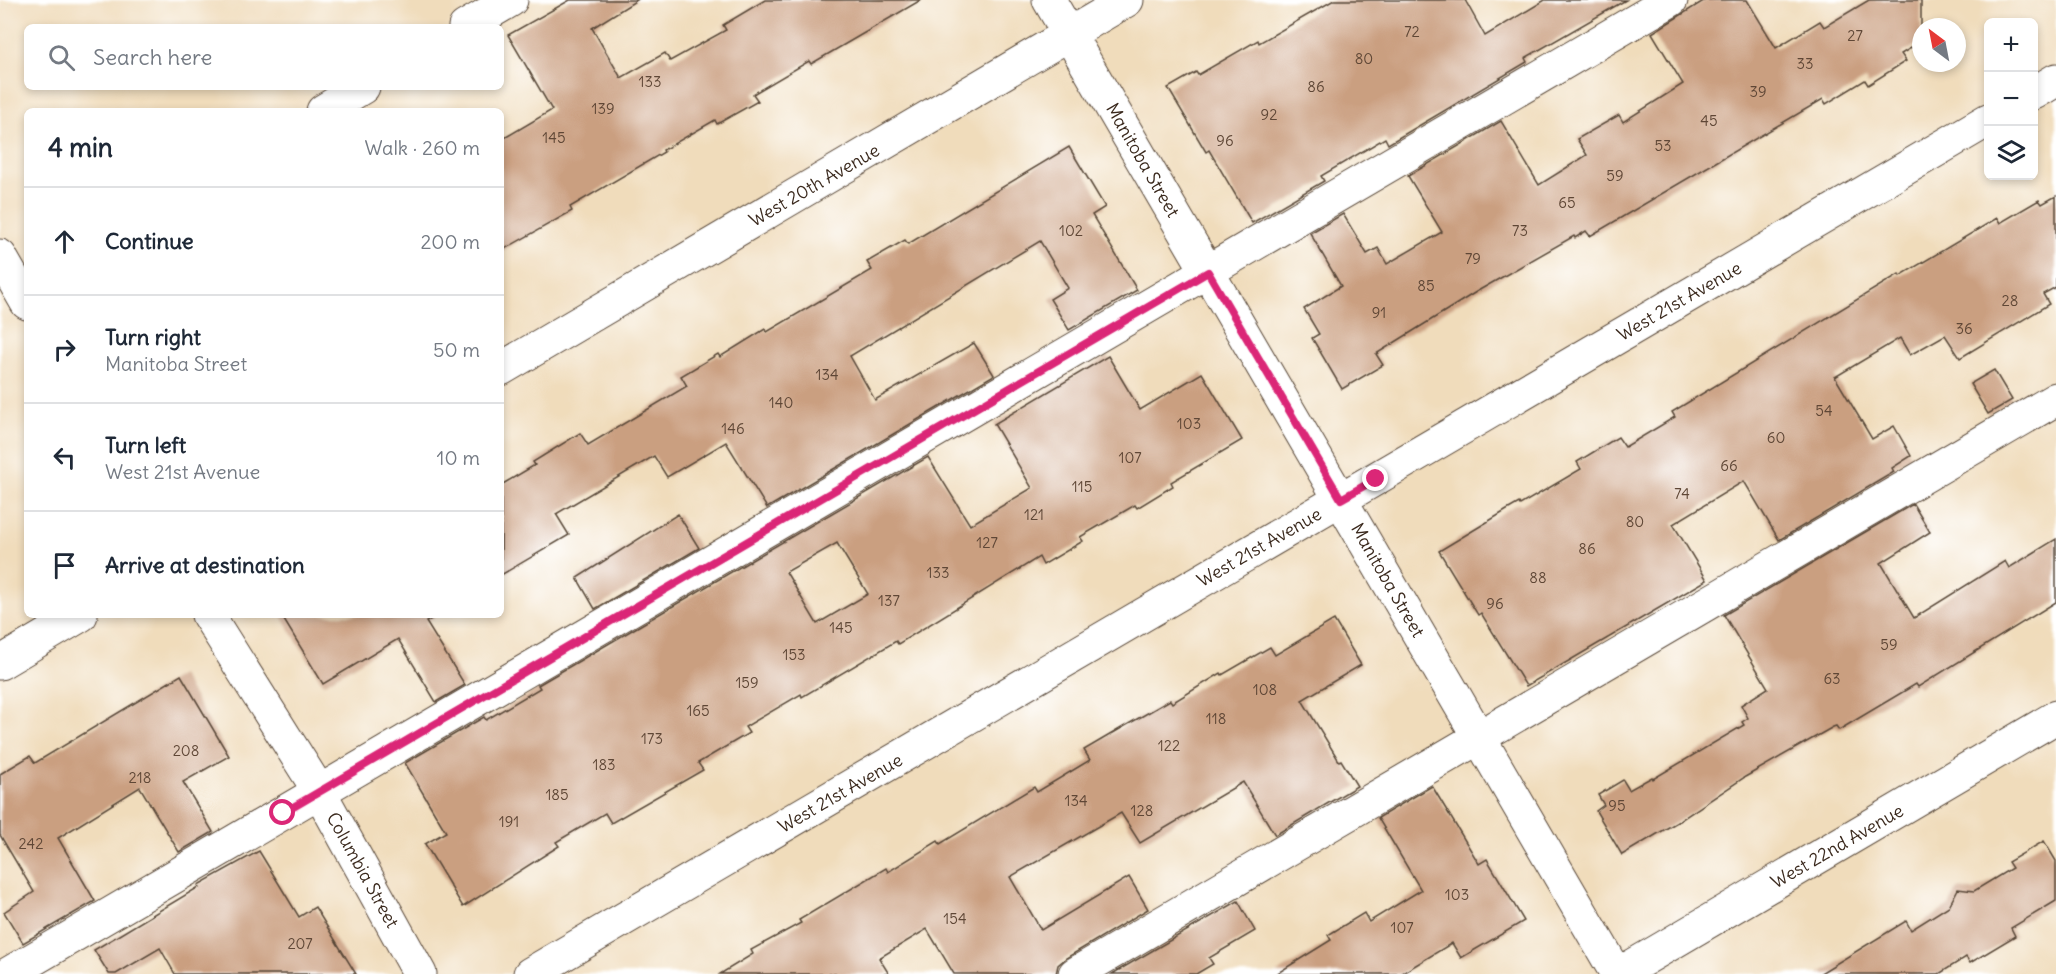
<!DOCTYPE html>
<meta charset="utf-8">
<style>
body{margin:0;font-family:Delius,sans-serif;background:#f2f2f3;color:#1f2937}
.controls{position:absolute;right:18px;top:18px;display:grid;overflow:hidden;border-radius:9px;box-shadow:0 3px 9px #0003}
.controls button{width:54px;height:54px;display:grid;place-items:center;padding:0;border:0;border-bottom:2px solid #e0e1e3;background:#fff;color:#1f2937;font:30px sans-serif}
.compass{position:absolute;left:1912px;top:18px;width:54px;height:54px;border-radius:50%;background:#fff;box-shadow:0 3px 9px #0003;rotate:328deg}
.stop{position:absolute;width:18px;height:18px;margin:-14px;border:4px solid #db2777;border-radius:50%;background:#fff}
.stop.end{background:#db2777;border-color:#fff;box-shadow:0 2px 6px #0008}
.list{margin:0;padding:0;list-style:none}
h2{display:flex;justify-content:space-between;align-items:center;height:78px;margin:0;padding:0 24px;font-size:26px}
h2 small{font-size:20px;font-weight:400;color:#747a83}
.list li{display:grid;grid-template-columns:39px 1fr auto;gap:18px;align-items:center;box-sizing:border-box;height:108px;padding:0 24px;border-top:2px solid #e0e1e3}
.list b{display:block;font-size:22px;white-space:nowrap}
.list p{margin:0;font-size:20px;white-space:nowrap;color:#747a83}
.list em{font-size:20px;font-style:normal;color:#747a83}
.icon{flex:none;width:33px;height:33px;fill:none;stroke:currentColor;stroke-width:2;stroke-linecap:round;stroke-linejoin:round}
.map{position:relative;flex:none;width:2056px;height:974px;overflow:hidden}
.search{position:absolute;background:#fff;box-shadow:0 3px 9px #0003;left:24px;top:24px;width:480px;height:66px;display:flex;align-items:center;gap:15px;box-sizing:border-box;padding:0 21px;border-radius:9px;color:#747a83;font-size:22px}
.panel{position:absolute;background:#fff;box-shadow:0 3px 9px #0003;left:24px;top:108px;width:480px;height:510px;border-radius:9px}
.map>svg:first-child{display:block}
.building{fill:#ca9f80;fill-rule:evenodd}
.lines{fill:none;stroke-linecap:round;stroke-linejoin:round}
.minor-casing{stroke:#564536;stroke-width:35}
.minor{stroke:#fff;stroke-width:33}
.route{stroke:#db2777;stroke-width:8}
.labels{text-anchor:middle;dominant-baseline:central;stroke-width:4.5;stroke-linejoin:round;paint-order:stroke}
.number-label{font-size:15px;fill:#5f4736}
.street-label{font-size:18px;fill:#3b2a1e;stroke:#fff}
</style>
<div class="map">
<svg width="2056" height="974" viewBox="0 0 2056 974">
<rect width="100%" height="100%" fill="#fff"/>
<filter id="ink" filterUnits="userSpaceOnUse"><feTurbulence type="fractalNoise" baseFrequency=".0167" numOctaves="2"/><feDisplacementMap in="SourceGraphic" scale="12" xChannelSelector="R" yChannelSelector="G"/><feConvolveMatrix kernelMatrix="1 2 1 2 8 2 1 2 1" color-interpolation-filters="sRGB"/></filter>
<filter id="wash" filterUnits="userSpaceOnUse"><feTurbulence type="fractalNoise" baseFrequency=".008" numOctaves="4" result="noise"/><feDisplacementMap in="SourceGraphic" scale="24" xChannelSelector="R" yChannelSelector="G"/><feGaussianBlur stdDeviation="1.35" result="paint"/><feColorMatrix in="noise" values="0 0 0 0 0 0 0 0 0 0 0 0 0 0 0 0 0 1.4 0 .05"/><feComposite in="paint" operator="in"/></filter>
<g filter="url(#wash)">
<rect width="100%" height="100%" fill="#f0dcbb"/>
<g id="blocks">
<!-- building -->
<g class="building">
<polygon points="570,0 637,0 592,28 621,78 665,53 670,61 726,30 723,25 765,0 921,0 811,64 809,61 753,94 758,101 717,124 715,120 663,150 664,152 570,207 572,211 501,251 501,140 552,110 508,35"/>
<polygon points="1334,0 1465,0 1485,36 1545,0 1626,0 1525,58 1527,62 1388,144 1385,138 1321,176 1324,181 1252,223 1209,150 1206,152 1168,88 1196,72 1198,75 1258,40 1259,43"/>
<polygon points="1705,0 1747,0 1776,48 1820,21 1824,27 1869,0 1921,0 1921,42 1901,54 1906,61 1868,85 1865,80 1826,104 1823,99 1590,236 1586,231 1575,238 1574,236 1476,292 1376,354 1383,365 1342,389 1312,338 1319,334 1304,309 1341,286 1310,233 1343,214 1367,254 1378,248 1387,264 1442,232 1408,176 1501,121 1539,185 1587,155 1577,139 1619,115 1623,122 1683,84 1652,33"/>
<polygon points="1069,147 1105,207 1092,215 1137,290 1069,330 1050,299 1068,288 1040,241 850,356 875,400 974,343 994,375 767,508 726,442 667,477 654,456 556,514 569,535 501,575 501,485 535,465 533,462 580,433 588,445 687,386 681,376 718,354 720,357 765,329 767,332 872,270 867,262 905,240 908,244"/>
<polygon points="2056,196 2056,287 2043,294 2049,304 1960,358 1945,335 1910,355 1900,338 1835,377 1872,439 1894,426 1911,456 1892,468 1894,472 1779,540 1744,481 1673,524 1707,580 1526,686 1481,613 1478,615 1439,551 1507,510 1519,503 1520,505 1581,469 1577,462 1618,437 1625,447 1675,417 1672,412 1899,274 1900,276 1997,218 2000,223 2039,200 2042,204"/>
<path d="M1108,356L1140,410L1202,373L1242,440L1171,482L1173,486L1137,508L1135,505L1080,537L1083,541L1043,565L1039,557L898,644L896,641L802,697L801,694L745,727L749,733L698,763L703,770L611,823L605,813L556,842L559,846L463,907L425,844L446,832L405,763L484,717L486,720L540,688L538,685L928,457L970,525L1032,488L994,424ZM837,543L868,594L817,624L786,572Z"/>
<polygon points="1994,370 2012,400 1988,414 1970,384"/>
<polygon points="1913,504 1930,532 1881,563 1914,618 2005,561 2009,568 2056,539 2056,602 1918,687 1916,684 1839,730 1836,726 1833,727 1745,777 1679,821 1622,855 1596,811 1604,805 1598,795 1623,780 1629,790 1652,777 1653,779 1744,725 1742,722 1748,718 1741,705 1768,688 1724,615"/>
<polygon points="678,514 699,548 595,609 577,578"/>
<polygon points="281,615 438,615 426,622 465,685 436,702 398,639 323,684"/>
<polygon points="1334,620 1361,665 1302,700 1339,761 1341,760 1357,786 1275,835 1243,782 1140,843 1121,813 1010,877 1041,930 1129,877 1148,909 1066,958 1058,965 1056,974 954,974 927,929 879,958 889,974 720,974 753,954 751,950 801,923 799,920 886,868 888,872 938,841 940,844 1034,787 1037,792 1090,760 1084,750 1125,726 1170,700 1172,703 1221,673 1222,675 1270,647 1275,655"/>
<polygon points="181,675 229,756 183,782 213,832 179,852 140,787 58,838 95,901 23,943 4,912 34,892 0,835 0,774 30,756 35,763"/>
<polygon points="1432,786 1479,864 1487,859 1524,921 1461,958 1452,943 1401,974 1276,974 1331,940 1328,935 1364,913 1369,922 1421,890 1378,818"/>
<polygon points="2044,841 2056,861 2056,901 2011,928 2015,936 1970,963 1966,957 1939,974 1819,974 1906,921 1911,930 1949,906 1958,889 1974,891 2012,868 2008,862"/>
<polygon points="259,851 299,917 315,907 356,974 175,974 160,948 116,974 109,974 94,950 199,887 198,885"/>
<polygon points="1238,901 1255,931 1209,958 1213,964 1196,974 1112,974"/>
</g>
</g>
</g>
<g filter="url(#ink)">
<use href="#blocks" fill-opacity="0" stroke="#564536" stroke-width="1.5"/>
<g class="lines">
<defs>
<g id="minor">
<polyline points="1049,0 1617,974"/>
<polyline points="465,27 511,0"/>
<polyline points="2034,93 2056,80"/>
<polyline points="323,111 363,87"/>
<polyline points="0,256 27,303"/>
<polyline points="501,369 1127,0"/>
<polyline points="208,615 319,791 420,974"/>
<polyline points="0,663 81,615"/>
<polyline points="8,974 1671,0"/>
<polyline points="530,974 1988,120"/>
<polyline points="1075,974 2056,399"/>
<polyline points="1619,974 2056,717"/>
</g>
</defs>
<!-- minor casing -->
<use href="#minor" class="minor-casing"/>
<!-- minor -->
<use href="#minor" class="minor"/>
</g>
</g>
<g class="lines" filter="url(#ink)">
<!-- route -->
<polyline class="route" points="283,813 1208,272 1341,499 1376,479"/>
</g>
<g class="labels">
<!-- number labels -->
<g class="number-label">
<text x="1412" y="31">72</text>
<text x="1855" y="35">27</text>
<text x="1364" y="58">80</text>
<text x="1805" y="63">33</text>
<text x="650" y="81">133</text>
<text x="1316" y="86">86</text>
<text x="1758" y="91">39</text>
<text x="603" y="108">139</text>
<text x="1269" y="114">92</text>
<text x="1709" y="120">45</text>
<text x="554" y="137">145</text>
<text x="1225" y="140">96</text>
<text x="1663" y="145">53</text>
<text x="1615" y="175">59</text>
<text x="1567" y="202">65</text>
<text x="1071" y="230">102</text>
<text x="1520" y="230">73</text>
<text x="1473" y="258">79</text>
<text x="1426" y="285">85</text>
<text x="2010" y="300">28</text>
<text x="1379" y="312">91</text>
<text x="1964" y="328">36</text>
<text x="827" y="374">134</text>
<text x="781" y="402">140</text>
<text x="1824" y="410">54</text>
<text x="1189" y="423">103</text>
<text x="733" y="428">146</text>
<text x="1776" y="437">60</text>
<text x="1130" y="457">107</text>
<text x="1729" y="465">66</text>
<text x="1082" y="486">115</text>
<text x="1682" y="493">74</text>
<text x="1034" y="514">121</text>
<text x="1635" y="521">80</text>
<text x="987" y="542">127</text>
<text x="1587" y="548">86</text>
<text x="938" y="572">133</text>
<text x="1538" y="577">88</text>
<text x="889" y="600">137</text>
<text x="1495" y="603">96</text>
<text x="841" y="627">145</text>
<text x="1889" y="644">59</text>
<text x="794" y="654">153</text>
<text x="1832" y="678">63</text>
<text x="747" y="682">159</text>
<text x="1265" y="689">108</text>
<text x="698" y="710">165</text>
<text x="1216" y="718">118</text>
<text x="652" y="738">173</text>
<text x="1169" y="745">122</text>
<text x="186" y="750">208</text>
<text x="604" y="764">183</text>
<text x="140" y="777">218</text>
<text x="557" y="794">185</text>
<text x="1076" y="800">134</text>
<text x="1617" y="805">95</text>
<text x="1142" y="810">128</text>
<text x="509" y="821">191</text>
<text x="31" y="843">242</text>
<text x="1457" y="894">103</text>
<text x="955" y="918">154</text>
<text x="1402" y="927">107</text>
<text x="300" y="943">207</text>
</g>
<!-- street labels -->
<g class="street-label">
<text transform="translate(1143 160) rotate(60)">Manitoba Street</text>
<text transform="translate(814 185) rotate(-30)">West 20th Avenue</text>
<text transform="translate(1679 301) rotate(-30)">West 21st Avenue</text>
<text transform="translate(1259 547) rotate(-30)">West 21st Avenue</text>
<text transform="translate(1388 580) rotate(60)">Manitoba Street</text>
<text transform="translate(840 793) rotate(-30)">West 21st Avenue</text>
<text transform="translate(1837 846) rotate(-30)">West 22nd Avenue</text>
<text transform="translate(363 870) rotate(61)">Columbia Street</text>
</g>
</g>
</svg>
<div class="controls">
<button>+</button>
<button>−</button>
<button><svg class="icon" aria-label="layers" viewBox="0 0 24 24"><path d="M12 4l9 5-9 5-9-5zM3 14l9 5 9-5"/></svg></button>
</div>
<svg class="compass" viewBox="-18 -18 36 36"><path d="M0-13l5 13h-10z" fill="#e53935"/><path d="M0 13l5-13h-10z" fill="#747a83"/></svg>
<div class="stop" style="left:283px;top:813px"></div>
<div class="stop end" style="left:1376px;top:479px"></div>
<div class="search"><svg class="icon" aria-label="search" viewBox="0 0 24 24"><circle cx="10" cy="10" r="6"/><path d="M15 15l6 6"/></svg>Search here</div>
<section class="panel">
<h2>4 min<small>Walk · 260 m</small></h2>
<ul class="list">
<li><svg class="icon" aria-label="ahead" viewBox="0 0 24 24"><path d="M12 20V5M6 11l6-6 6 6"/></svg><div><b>Continue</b></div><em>200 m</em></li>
<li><svg class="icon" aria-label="right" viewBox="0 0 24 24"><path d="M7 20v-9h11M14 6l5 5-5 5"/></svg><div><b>Turn right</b><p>Manitoba Street</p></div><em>50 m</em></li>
<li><svg class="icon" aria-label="left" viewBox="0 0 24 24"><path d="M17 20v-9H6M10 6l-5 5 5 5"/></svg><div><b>Turn left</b><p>West 21st Avenue</p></div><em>10 m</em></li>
<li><svg class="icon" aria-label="arrive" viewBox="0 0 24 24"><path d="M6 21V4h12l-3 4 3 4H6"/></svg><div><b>Arrive at destination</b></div></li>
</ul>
</section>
</div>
